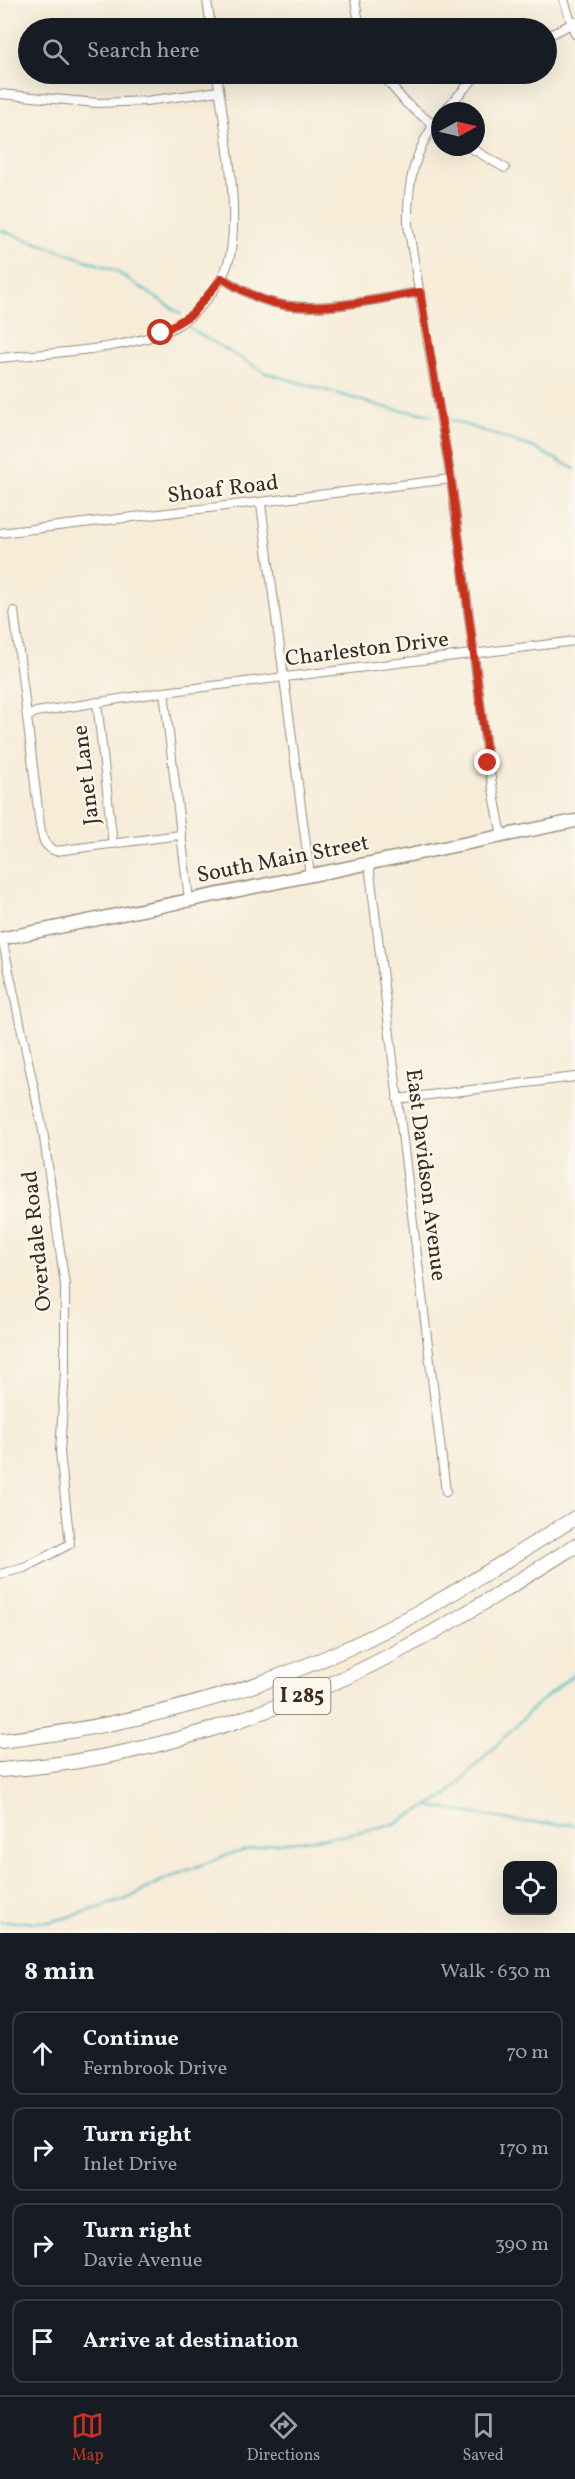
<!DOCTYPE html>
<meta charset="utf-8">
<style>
body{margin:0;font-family:Vollkorn,serif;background:#242831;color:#f1f3f6}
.controls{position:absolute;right:18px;bottom:18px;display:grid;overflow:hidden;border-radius:12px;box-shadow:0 6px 24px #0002}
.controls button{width:54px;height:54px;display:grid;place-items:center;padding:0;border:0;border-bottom:2px solid #363941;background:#171b24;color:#f1f3f6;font:30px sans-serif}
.compass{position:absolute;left:431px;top:102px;width:54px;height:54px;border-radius:50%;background:#171b24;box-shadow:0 6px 24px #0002;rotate:82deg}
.stop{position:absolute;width:18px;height:18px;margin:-14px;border:4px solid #c8321e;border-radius:50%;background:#fff}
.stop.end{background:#c8321e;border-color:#fff;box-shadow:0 2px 6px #0008}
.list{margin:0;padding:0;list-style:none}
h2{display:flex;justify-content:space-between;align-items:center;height:78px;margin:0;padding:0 24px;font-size:26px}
h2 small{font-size:20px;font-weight:400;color:#9ea1a6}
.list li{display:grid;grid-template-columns:39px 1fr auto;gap:18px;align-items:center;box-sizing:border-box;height:84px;margin:0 12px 12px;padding:0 12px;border:2px solid #363941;border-radius:12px}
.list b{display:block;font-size:22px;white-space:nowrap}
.list p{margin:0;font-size:20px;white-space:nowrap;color:#9ea1a6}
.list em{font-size:20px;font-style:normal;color:#9ea1a6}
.icon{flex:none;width:33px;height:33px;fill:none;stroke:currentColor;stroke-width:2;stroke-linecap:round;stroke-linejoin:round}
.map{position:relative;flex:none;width:575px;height:1933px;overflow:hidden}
.search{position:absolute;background:#171b24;box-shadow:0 6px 24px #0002;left:18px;right:18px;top:18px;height:66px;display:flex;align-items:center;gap:15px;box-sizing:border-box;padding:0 21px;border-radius:33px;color:#9ea1a6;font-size:22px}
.sheet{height:462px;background:#171b24}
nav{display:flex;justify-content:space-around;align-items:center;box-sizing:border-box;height:84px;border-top:2px solid #363941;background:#171b24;font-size:16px;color:#9ea1a6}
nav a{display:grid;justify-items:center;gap:3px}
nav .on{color:#c8321e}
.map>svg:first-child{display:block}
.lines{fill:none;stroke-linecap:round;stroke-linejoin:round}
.stream{stroke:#49b8c0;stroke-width:2}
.street-casing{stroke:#988b7b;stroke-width:10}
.primary-casing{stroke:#988b7b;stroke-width:15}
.highway-casing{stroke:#988b7b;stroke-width:16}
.street{stroke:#fff;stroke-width:8}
.primary{stroke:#fff;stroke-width:12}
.highway{stroke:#fff;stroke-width:14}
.route{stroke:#c8321e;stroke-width:8}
.labels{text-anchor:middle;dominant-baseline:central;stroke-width:4.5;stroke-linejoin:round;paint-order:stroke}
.shield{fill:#fbf7ec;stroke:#75685c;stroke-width:1.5}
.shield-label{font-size:21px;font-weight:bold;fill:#3b2a1e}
.street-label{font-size:22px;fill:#3b2a1e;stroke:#fbf7ec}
</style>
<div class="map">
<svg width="575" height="1933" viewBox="0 0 575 1933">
<rect width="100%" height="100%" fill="#fbf7ec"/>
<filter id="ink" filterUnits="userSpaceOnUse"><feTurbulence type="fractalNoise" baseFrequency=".0167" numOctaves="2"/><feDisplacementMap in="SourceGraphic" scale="12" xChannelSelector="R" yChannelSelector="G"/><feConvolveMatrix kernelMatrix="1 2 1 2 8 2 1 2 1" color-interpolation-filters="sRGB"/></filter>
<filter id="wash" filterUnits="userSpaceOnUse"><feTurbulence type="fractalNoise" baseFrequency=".008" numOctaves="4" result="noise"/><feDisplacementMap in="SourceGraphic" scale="24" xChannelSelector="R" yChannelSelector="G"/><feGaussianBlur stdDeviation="1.35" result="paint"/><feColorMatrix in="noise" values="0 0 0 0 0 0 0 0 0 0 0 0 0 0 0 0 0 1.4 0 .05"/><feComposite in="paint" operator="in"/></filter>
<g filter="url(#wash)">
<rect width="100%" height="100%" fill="#f6ecd8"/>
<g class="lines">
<!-- stream -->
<g class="stream">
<polyline points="0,230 114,270 181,314"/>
<polyline points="189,328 266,373 387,408 433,415"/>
<polyline points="451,420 532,447 575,469"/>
<polyline points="429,1806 522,1822 575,1825"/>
<polyline points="0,1922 49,1922 72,1916 127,1899 165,1879 227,1855 270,1844 340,1836 394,1824 446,1796 534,1707 575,1673"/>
</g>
</g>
</g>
<g filter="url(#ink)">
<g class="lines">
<defs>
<g id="street">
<polyline points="207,0 211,28"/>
<polyline points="355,0 360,28"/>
<polyline points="564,0 575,34"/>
<polyline points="546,37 575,22"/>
<polyline points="381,74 407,104 440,130"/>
<polyline points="0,94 98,103 146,101 219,91"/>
<polyline points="444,111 478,74"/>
<path d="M440,116C414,150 407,183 408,225L451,479L488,763L502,836"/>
<polyline points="469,147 505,168"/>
<path d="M222,278C236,287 251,296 267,301C311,316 375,299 420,292"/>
<path d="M0,358C48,353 128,350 171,329C197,316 224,284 230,256C240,205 224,126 217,74"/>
<polyline points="261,504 310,875"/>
<polyline points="0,533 451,479"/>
<polyline points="14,611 27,717"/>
<polyline points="164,692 189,900"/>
<polyline points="97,702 113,844"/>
<path d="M180,835L56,851C43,846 43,839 40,826L27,717L36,712L164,692L575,641"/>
<polyline points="369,864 446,1492"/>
<polyline points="397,1099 575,1077"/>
<polyline points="0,1574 24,1568 70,1544 60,1452 65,1371 65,1285 43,1131 2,938"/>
</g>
<polyline id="primary" points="0,939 575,821"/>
<g id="highway">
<path d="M0,1741C120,1727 235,1699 346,1649C426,1613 500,1564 575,1518"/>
<path d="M0,1770C136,1761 275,1716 395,1653C456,1621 516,1583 575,1546"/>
</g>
</defs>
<!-- street casing -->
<use href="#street" class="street-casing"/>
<!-- primary casing -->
<use href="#primary" class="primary-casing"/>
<!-- highway casing -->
<use href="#highway" class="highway-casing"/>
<!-- street -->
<use href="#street" class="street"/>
<!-- primary -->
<use href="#primary" class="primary"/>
<!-- highway -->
<use href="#highway" class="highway"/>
</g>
</g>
<g class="lines" filter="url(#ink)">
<!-- route -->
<path class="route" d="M161,333L192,314L222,278C236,287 251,296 267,301C311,316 376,299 420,292L451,479L488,763"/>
</g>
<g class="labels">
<!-- shield labels -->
<rect class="shield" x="273.5" y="1678" width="57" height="36" rx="4.5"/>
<g class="shield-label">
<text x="302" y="1696">I 285</text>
</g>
<!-- street labels -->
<g class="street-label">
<text transform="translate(223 490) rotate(-7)">Shoaf Road</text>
<text transform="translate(367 650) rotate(-7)">Charleston Drive</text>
<text transform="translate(87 775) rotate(-97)">Janet Lane</text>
<text transform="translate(283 860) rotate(-11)">South Main Street</text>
<text transform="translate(425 1175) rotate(83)">East Davidson Avenue</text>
<text transform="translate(38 1241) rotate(-96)">Overdale Road</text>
</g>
</g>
</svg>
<div class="controls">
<button><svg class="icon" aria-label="locate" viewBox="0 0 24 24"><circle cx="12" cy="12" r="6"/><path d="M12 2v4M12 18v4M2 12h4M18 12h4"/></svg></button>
</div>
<svg class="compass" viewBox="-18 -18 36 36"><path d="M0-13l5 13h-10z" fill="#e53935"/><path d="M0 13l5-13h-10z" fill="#9ea1a6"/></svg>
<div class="stop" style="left:161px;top:333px"></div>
<div class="stop end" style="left:488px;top:763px"></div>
<div class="search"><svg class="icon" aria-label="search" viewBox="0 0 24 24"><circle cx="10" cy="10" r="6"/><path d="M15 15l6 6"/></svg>Search here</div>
</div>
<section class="sheet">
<h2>8 min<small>Walk · 630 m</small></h2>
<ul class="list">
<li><svg class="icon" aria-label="ahead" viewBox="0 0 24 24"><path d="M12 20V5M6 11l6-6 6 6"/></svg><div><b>Continue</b><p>Fernbrook Drive</p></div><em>70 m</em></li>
<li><svg class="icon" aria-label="right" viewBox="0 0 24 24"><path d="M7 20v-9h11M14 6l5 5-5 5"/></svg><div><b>Turn right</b><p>Inlet Drive</p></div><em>170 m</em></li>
<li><svg class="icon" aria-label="right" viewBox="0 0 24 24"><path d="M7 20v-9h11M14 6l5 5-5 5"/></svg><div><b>Turn right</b><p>Davie Avenue</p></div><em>390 m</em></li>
<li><svg class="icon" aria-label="arrive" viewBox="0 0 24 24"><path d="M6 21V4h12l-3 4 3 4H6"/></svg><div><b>Arrive at destination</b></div></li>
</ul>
</section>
<nav>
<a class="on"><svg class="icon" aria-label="map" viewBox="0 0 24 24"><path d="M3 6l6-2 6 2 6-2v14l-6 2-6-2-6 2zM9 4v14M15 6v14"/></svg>Map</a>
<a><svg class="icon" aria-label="directions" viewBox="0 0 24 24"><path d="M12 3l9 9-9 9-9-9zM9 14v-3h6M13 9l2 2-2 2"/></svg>Directions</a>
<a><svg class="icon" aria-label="saved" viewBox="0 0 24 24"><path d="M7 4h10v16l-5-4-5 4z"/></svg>Saved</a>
</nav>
